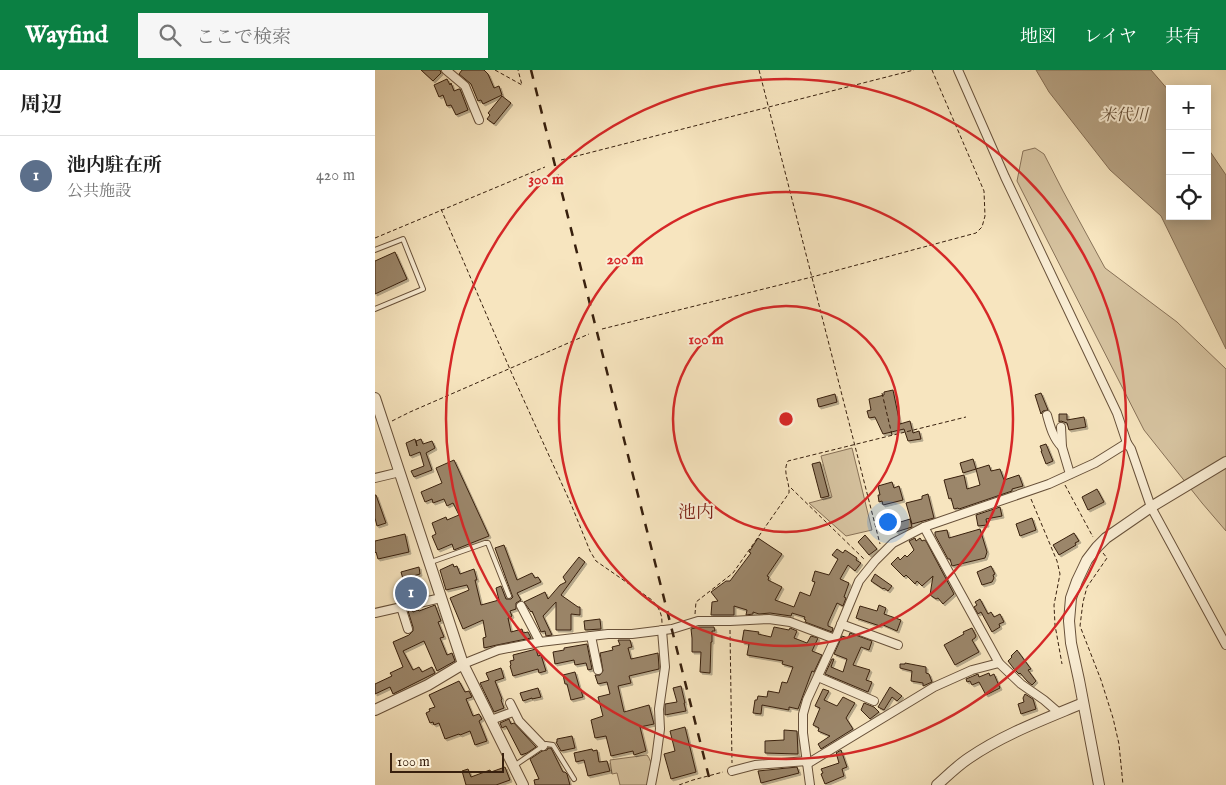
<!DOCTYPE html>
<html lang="ja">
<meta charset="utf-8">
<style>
body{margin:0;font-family:"IM FELL English","Noto Serif JP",serif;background:#f6f6f6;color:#222}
.controls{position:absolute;right:15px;top:15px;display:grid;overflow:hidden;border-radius:0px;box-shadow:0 2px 12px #0003}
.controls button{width:45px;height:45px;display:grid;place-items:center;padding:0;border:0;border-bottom:1px solid #e0e0e0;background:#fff;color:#222;font:25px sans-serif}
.scale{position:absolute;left:15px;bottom:12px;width:114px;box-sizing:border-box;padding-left:5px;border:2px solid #38200e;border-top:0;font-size:14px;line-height:18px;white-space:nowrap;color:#38200e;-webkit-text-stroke:4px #faeed5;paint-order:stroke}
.you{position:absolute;left:512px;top:451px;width:18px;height:18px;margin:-12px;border:4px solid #fff;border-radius:50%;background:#1a73e8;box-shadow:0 0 0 8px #1a73e833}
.badge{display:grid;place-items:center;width:32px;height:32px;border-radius:50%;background:#0b8043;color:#fff;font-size:16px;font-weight:700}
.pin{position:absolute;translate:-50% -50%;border:2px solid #fff;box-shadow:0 1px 5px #0006}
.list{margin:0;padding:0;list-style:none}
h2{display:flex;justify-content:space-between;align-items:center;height:65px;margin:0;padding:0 20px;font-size:21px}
h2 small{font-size:16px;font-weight:400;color:#767676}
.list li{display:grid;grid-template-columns:32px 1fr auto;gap:15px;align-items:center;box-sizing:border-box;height:80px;padding:0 20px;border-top:1px solid #e0e0e0}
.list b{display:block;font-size:19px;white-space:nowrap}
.list p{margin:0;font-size:16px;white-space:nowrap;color:#767676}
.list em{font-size:16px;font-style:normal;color:#767676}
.icon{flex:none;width:28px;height:28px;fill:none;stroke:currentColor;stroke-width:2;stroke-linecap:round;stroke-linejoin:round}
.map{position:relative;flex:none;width:851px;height:715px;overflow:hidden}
header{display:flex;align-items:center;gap:30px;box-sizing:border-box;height:70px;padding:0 25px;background:#0b8043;color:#fff}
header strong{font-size:24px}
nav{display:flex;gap:28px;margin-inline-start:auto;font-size:18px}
.search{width:350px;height:45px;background:#f6f6f6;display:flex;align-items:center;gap:12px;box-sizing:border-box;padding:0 18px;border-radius:0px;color:#767676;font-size:19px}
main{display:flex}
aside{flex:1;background:#fff}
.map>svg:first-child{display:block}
.green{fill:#d7c4a1;stroke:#887258}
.water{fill:#b6a283;stroke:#846e54}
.building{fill:#9b866a;stroke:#38200e;filter:url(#shadow)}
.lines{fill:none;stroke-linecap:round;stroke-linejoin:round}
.service-casing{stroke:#68513a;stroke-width:6}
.minor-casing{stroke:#68513a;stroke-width:10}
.tertiary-casing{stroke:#68513a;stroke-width:12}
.path{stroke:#38200e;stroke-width:1;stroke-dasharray:4 2.5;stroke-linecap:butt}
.service{stroke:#faeed5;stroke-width:4}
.minor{stroke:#faeed5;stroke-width:8}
.tertiary{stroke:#faeed5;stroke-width:10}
.rail{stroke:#38200e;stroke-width:2.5;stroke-dasharray:9 9;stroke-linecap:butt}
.ring{fill:none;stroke:#d62828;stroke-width:2.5}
.labels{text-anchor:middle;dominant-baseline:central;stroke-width:4;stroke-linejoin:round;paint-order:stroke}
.water-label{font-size:16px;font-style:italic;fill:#644e37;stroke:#faeed5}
.quarter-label{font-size:18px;fill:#7a1f14;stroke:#faeed5}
.centre{fill:#d62828;stroke:#faeed5;stroke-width:2.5}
.ring-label{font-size:15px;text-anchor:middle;font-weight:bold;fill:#d62828;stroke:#faeed5;stroke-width:4;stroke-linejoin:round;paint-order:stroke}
</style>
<header>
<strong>Wayfind</strong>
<div class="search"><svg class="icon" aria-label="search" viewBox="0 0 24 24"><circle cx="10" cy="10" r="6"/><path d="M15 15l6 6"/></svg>ここで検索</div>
<nav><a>地図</a><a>レイヤ</a><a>共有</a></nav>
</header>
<main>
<aside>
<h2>周辺<small></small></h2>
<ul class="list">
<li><span class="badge" style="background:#5c6f8a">1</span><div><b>池内駐在所</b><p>公共施設</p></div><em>420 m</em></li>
</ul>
</aside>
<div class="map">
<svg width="851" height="715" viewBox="0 0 851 715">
<defs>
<filter id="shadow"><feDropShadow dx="2" dy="2" stdDeviation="0" flood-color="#0004"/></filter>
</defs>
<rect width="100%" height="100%" fill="#f7e5bf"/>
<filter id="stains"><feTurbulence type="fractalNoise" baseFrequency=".004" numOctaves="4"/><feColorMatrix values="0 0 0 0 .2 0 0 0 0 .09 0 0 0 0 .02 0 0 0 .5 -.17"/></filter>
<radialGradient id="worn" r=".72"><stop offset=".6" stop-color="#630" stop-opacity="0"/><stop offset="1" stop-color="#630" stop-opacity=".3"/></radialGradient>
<!-- green -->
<g class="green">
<polygon points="660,78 669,84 688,121 730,198 802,252 851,299 851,461 827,433 769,360 642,111 648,81"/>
<polygon points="477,378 497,460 471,466 434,433 457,427 446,386"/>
<path d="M272,685C279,693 276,705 274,715H245L242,703L237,704L235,690Z"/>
</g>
<!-- water -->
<polygon class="water" points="661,0 776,0 795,22 795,146 832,146 832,77 851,105 851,279 786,146 735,100 674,22"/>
<!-- building -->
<g class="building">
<polygon points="46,0 65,0 66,3 58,11"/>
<polygon points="87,0 109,0 113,4 119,18 124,16 127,25 108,34 106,30 103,31 96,14 84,4"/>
<polygon points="72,9 75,15 76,13 79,21 84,19 85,19 93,40 81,45 76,35 72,36 68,25 64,27 59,15"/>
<polygon points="127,26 136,33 119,54 112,49 115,45 113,43"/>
<polygon points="20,182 32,209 0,224 0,191"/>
<polygon points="518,320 525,354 535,351 538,363 544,361 546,369 533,371 529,359 508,364 500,347 494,348 492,341 496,340 494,329 509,325 509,322"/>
<polygon points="666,323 673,340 668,341 666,344 660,325"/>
<polygon points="460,324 462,332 444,337 442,329"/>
<polygon points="684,344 692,344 692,350 709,347 711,357 694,360 692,353 686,351 684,352"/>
<polygon points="40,369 42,376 41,371 46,369 48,374 57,371 60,378 51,383 57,400 39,407 36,401 49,396 45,382 35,386 31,373"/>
<polygon points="671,374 678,391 671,394 666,381 667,381 665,376"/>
<polygon points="598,389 601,399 588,403 585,393"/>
<polygon points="79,390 114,466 79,480 77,474 63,480 57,466 61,464 57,453 71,447 72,450 84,445 78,433 72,436 69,429 58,433 57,429 50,432 46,422 67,413 61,398"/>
<polygon points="445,392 454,426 446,428 437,394"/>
<polygon points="614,395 616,401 625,399 629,410 644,405 648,416 637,419 637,421 584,439 583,438 579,439 576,428 574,429 569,410 589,405 592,419 605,415 601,399"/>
<polygon points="517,412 519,418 524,416 528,430 508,435 507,431 504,432 503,425 505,425 503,416"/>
<polygon points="722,419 729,432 713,440 707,427"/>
<polygon points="553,424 559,448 537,454 531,433 547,429 547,426"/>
<polygon points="0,425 1,425 11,453 2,456 0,448"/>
<polygon points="625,437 627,446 611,449 612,455 603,456 601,445"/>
<polygon points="657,448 661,460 645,466 641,454"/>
<polygon points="535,449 537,457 521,462 519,454"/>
<polygon points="605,459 612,482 610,488 577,496 575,489 573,489 560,465 560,462 572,460 574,468"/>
<polygon points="699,463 704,471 700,473 701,475 684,485 678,475"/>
<polygon points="30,464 34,482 3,489 1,482 0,483 0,471"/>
<polygon points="490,465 502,479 494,485 483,472"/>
<polygon points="383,468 407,484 392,506 394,507 393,510 407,517 400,530 419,537 425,522 435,526 440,512 437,511 440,501 454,505 463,489 457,485 462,479 468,483 470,480 482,488 481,490 486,493 480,501 473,495 465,509 474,513 469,527 471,528 468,536 462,533 453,553 453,556 458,558 457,562 430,552 431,550 429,549 430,547 417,543 416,546 395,543 384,544 378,542 378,544 371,545 372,540 359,536 359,545 336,545 337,532 343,531 336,522 351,511 355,511 376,483 374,482"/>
<polygon points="540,468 541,471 545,468 547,471 549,470 551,471 579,524 568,534 563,528 561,529 555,525 558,506 547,516 542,511 540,514 531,505 529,507 516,494 523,487 525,490 530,485 532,487 539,480 534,471"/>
<polygon points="129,475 142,510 157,503 160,508 163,507 166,512 142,523 146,530 141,533 141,539 135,541 137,546 133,548 136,562 147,559 148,563 153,562 156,568 122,575 109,578 108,568 111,567 108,550 88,559 75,528 94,520 92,515 71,520 65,500 78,494 79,497 82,496 85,504 99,499 102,510 100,510 106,535 124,530 121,518 126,516 131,529 136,529 138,527 137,525 120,478"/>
<polygon points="204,487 210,492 186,525 203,537 205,537 205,545 196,544 196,560 181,560 181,532 168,546 177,565 171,566 170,561 166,562 157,541 156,542 149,532 170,522 173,529 185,515 191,512 188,507"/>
<polygon points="616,496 620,504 618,505 619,508 617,512 607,515 602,502"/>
<polygon points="44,497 45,504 28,509 26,502"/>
<polygon points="500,504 517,516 513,521 509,518 508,519 496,511"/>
<polygon points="46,516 49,526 27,531 25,522"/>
<polygon points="605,529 613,544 616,542 619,547 625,544 629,552 624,554 625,557 617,562 606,542 603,544 599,537 602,535 600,532"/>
<polygon points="60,535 66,551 63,552 69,567 65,568 72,585 77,583 80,591 62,601 49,571 28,581 38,600 44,597 47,602 57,597 60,603 18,624 15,617 0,624 0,614 17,606 15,603 28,597 18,572 34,565 38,561 38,557 33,541 37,540 38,542 43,540 44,541"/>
<polygon points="504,535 511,538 509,544 526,550 522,561 506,554 505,556 481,548 485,536 502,541"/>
<polygon points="225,549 226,559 210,560 209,551"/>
<polygon points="324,557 339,557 340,561 337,561 337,572 336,572 335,603 325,602 326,582 317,582 317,568 316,559"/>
<polygon points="399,557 414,560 415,558 422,561 419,568 432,573 436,566 443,568 437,581 447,585 439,602 437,601 423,639 414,637 414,640 387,635 386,644 378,643 380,630 382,630 383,626 392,627 393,621 404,623 407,612 412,613 418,597 407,594 408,591 372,585 374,574 367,572 369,560 384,562 383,564 396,567"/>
<polygon points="597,558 601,566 600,568 597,570 604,582 580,595 569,575 589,564 588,562"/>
<polygon points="475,563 497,571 494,580 486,577 478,595 495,600 491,610 497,612 493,622 450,604 457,589 459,589 456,597 468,602 472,589 459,584 467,566 473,568"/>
<polygon points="243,570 255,570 257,577 253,578 256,589 283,583 284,597 284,599 254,606 256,613 243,616 249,642 274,635 279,654 265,657 271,681 259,685 258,681 236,686 231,666 220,668 216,650 228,646 223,627 235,624 232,612 223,614 220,605 225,605 228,601 225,583 238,580 237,577 245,575"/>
<polygon points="212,574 217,599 213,600 211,593 200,595 199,590 180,594 178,582 189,580 189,578"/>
<polygon points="161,579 163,586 166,585 171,601 164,603 163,599 138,606 135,596 136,595 135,591 139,590 138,585"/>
<polygon points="642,580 656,599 653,600 661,611 657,615 652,611 645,603 644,604 639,599 633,591 637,587 636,586"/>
<polygon points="530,593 551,597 551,603 554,604 557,612 548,616 548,613 536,611 537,601 525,598 525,594 530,594"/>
<polygon points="126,598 129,608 120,611 127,629 126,630 129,638 119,642 105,613 114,610 111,603"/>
<polygon points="200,602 205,620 206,620 208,627 196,630 192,614 190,614 188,605"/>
<polygon points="614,603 615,606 619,604 625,618 611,625 604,612 597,615 595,611 592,612 591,609 603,604 604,607"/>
<polygon points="84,611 90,622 94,621 97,627 91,629 98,646 104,644 107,649 104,651 112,671 100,675 95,661 85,665 84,664 70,669 64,653 59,655 58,652 55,653 51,643 55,641 54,639 60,637 54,625"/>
<polygon points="306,616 310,633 309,633 311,641 290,645 290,634 302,632 298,618"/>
<polygon points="515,617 527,626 522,631 517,627 509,640 503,637"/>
<polygon points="163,618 166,627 157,629 157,628 148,631 145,623"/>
<polygon points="448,619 454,621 449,630 462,636 468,627 480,633 471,648 478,659 446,679 443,674 455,666 443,661 444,658 438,655 445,638 440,636"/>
<polygon points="650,624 658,629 661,639 646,644 643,634 649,632 648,628"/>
<polygon points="489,633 499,637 504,642 495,649 486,640"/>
<polygon points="134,649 136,654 139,653 161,677 152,683 146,685 131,656 127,658 125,653"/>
<polygon points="310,657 321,702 296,709 289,684 300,681 295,661"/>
<polygon points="409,660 422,661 423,684 390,683 390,671 409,670"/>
<polygon points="197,666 200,678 186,681 181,672 182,672 182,669"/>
<polygon points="173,678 176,678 188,702 190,702 192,704 195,715 160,715 159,710 164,709 155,689 167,681 172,680"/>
<polygon points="217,679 218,681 222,680 224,692 232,691 235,701 213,706 209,690 201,692 199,683"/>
<polygon points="466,680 472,697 467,699 469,706 450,714 446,704 448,703 446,699 464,693 462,686 462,684 461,683"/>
<polygon points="130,697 135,710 121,715 91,715 87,701 93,699 96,707 115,700 116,702"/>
<polygon points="422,697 424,703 386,713 383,701"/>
</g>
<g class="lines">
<defs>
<g id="service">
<polyline points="0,180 28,169 48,219 0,239"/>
<polyline points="56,492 110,473 113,473 134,526"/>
<polyline points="139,696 171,674 178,675 199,709"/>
</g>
<g id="minor">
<polyline points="71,0 90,16 104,50"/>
<polyline points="583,0 630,107 742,343 752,373 756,379 776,437 851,575"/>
<path d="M672,345C675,356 678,368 687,377"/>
<polyline points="686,357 687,377 695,404"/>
<polyline points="0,408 25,402"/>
<polyline points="549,457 624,593 646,614 669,630 684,643"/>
<polyline points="146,536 165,572"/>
<polyline points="26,537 33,559"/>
<polyline points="0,543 66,528"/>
<polyline points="466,554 523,575"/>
<polyline points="216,566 223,600"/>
<polyline points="88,594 123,580 165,572 233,564 257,564 297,559 323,551 355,551 394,549 415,552 460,569"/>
<polyline points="443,607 499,631"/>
<polyline points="135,633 144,651 168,676"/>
<polyline points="116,650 138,642"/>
<polyline points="432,694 559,617 597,600 624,593"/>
<polyline points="357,701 380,695 432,691"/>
<polyline points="276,715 281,689 285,659 284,639 290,597 287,560"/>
<polyline points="435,715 428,663 428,644 432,630 460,569 484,511 500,491 518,473 549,457 674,414 720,393 752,373"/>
</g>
<g id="tertiary">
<polyline points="0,328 88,594 148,715"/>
<polyline points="0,640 53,615 88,594"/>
<path d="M562,715C572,706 582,696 594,688C629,664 670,649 708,633"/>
<polyline points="724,715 704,610 696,573 694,551 696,528 702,511 712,490 722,477 731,468 776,437 851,392"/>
</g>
</defs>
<!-- service casing -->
<use href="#service" class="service-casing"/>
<!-- minor casing -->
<use href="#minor" class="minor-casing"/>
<!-- tertiary casing -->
<use href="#tertiary" class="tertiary-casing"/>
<!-- path -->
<g class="path">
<polyline points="120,0 147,15 143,0"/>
<polyline points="384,0 505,474"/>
<polyline points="186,90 539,0"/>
<path d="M66,139L137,304L196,434L215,481L221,491L277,530C284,538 287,543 287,553"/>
<polyline points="0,168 170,97"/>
<polyline points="227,259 437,207 601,163 607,157 610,146 609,121 557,0"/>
<polyline points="507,323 517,365"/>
<polyline points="17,351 35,342 214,264"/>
<polyline points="690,415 718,467"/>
<polyline points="416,418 490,490"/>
<polyline points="656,429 682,491 685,504 679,535 680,555 687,594"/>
<polyline points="728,483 732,488 712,517 708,532 705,556 726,610 738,648 744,674 748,715"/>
<path d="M320,544L321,532L358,503L414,423C415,412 407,402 413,391L591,347"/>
<polyline points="355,560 357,693"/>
<polyline points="304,715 318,710 348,702"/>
</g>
<!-- service -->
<use href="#service" class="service"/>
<!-- minor -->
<use href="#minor" class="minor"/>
<!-- tertiary -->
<use href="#tertiary" class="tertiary"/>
<!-- rail -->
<polyline class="rail" points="156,0 336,715"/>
</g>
<!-- distance rings -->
<g class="ring">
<circle cx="411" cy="349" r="113"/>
<circle cx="411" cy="349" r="227"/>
<circle cx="411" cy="349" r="340"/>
</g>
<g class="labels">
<!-- water labels -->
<g class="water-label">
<text x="749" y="46">米代川</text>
</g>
<!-- quarter labels -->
<g class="quarter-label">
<text x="321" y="443">池内</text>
</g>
</g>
<circle cx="411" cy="349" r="8" class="centre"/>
<g class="ring-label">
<text x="171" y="114">300 m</text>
<text x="250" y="194">200 m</text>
<text x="331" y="274">100 m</text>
</g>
<rect width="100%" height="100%" filter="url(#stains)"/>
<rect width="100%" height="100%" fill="url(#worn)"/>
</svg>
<div class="controls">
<button>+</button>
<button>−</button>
<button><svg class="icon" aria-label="locate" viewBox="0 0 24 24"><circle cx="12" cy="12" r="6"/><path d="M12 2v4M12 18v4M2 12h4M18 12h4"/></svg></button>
</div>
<div class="scale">100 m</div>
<div class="you"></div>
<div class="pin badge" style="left:36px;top:523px;background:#5c6f8a">1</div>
</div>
</main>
